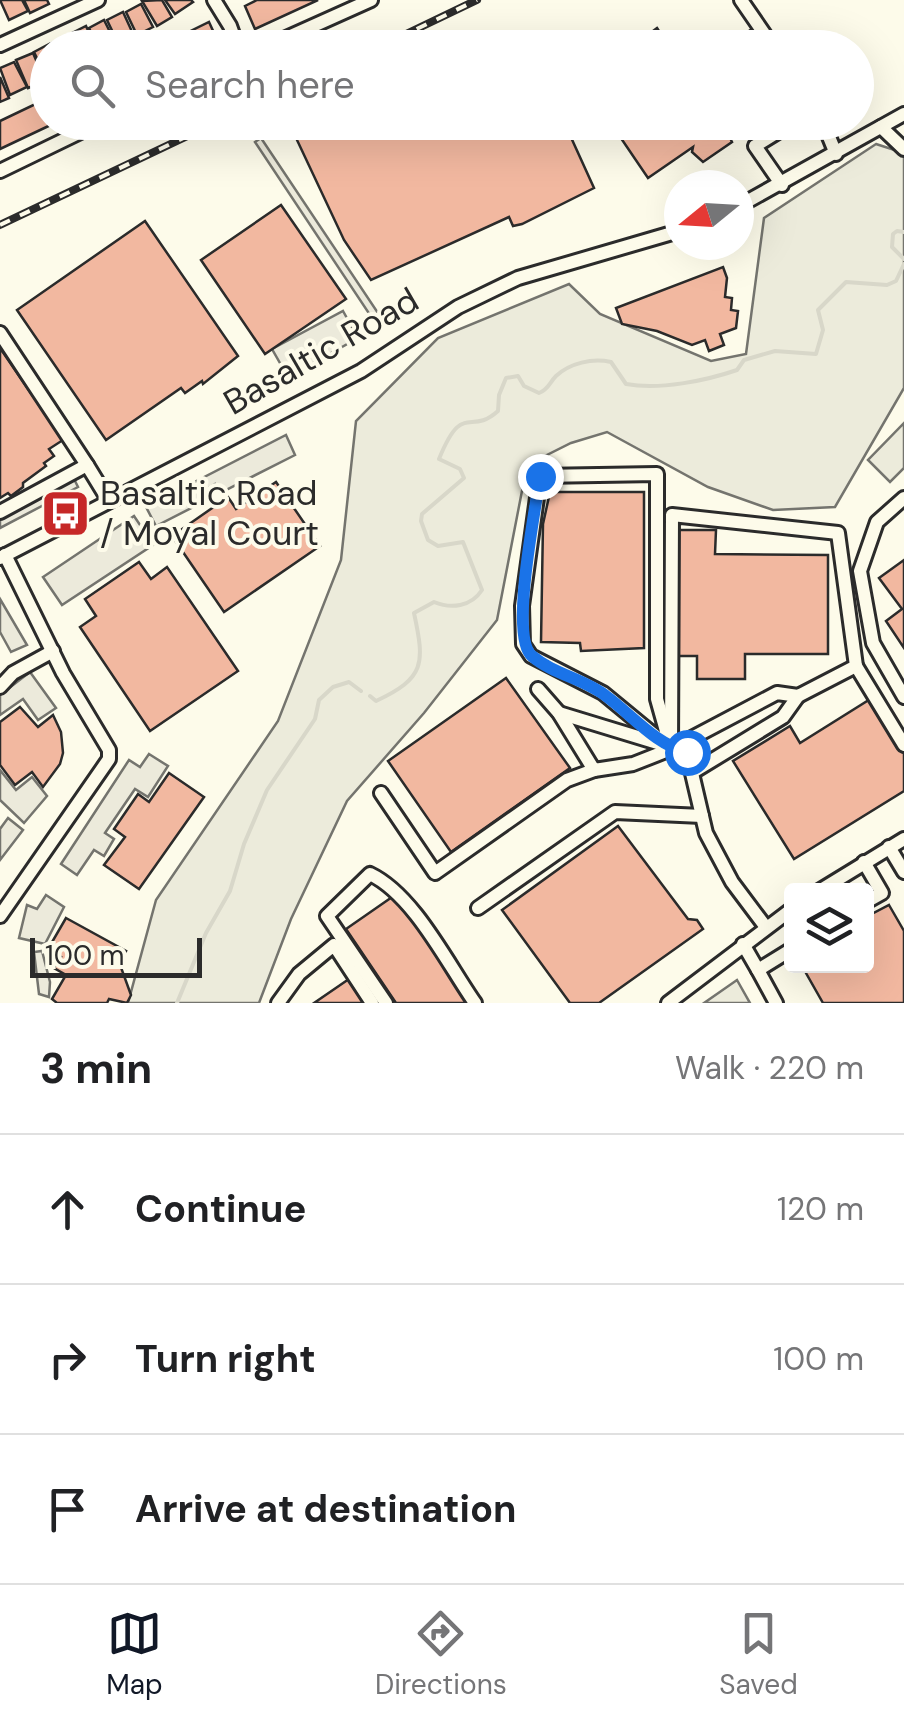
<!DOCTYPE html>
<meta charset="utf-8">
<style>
body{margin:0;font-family:"DM Sans",sans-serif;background:#f2f2f2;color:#202124}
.controls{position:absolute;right:30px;bottom:30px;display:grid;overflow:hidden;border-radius:10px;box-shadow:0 10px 40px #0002}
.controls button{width:90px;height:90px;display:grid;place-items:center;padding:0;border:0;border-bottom:2px solid #e0e0e0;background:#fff;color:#202124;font:50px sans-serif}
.compass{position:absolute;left:664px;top:170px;width:90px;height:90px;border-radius:50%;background:#fff;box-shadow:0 10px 40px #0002;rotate:252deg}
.scale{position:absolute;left:30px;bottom:25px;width:172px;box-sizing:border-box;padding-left:10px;border:5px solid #2b2b2b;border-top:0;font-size:28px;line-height:35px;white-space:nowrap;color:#2b2b2b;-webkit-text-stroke:8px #fdfbea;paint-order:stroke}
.stop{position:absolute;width:30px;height:30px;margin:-22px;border:8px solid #1a73e8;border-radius:50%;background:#fff}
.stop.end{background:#1a73e8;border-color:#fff;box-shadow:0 2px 10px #0008}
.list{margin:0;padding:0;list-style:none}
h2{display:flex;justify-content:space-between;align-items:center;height:130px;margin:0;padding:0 40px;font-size:42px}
h2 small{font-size:32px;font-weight:400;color:#757577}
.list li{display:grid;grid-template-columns:65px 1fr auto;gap:30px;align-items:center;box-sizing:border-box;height:150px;padding:0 40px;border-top:2px solid #e0e0e0}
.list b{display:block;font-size:38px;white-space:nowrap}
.list em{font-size:32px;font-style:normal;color:#757577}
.icon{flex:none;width:55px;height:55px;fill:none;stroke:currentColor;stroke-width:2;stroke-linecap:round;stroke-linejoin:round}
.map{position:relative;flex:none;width:904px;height:1003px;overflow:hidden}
.search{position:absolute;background:#fff;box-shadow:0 10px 40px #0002;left:30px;right:30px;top:30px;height:110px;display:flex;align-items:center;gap:25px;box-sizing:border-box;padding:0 35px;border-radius:55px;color:#757577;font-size:38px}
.sheet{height:580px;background:#fff}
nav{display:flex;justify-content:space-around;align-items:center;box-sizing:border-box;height:140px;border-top:2px solid #e0e0e0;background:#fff;font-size:28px;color:#757577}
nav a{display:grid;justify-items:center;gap:5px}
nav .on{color:#111827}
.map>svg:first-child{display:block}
.green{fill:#ecebdb;stroke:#74746e;stroke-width:2.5}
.parking{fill:#eceadb;stroke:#74746e;stroke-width:2.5}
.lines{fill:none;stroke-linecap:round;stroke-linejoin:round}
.stream{stroke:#d8d7c9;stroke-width:4}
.building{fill:#f2b8a0;stroke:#2b2b2b;stroke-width:2.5}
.minor-casing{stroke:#2b2b2b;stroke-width:18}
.minor{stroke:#fdfbea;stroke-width:12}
.rail-casing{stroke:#2b2b2b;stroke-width:8}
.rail{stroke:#fdfbea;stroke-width:4;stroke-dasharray:11;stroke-linecap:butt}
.route{stroke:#1a73e8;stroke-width:12}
.labels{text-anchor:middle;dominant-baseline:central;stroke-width:8;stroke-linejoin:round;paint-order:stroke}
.street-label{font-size:35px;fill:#2b2b2b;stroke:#fdfbea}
.poi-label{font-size:35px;fill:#2b2b2b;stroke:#fdfbea;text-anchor:start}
</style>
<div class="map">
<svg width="904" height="1003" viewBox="0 0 904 1003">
<rect width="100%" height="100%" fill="#fdfbea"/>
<!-- green -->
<g class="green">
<polygon points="876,144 904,153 904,388 835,507 773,510 708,487 607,432 571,443 527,465 497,620 424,713 347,801 291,919 259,1003 128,1003 156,900 278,721 341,560 356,421 438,338 569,284 600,314 711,361 746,354 764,218"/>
<polygon points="904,423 904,468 890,482 868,460"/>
<polygon points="737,980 750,1003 704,1003"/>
</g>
<!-- parking -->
<g class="parking">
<polygon points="261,138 386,325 380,330 255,142"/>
<polygon points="343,311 358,338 288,377 272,349"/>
<polygon points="286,435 295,455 220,493 215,484 207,489 211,498 156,526 146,507"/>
<polygon points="73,477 78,487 0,528 0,516"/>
<polygon points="134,516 142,528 148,525 153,533 148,536 153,545 62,605 43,577"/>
<polygon points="0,599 27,645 11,652 0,632"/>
<polygon points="30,672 56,708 38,720 23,699 0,715 0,695"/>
<polygon points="149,754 168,766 148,797 135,789 105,833 114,839 104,856 94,850 77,875 61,864 129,760 140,767"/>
<polygon points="0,770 16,790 32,777 47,796 24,823 0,800"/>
<polygon points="8,818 23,830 0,860 0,829"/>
<polygon points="46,895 64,907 45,944 19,938 27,905 37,909"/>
<polygon points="42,951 50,982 49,997 39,994 34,952"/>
</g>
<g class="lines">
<!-- stream -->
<g class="stream">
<polyline points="904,232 897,231 893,234 892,247 904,259"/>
<path d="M370,696L376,701C425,678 425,664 414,613L434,602C451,609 471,607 482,590L463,542L438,546L428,540L421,521L422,514L464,478L460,469L439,459C463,400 469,437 498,411L499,395L506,378L518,376L524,386L539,393C549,389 549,383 556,376C570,363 592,358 611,362L626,384C660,390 705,381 737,370L744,360L775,351L816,354L823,330L818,310L846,282L887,285L896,281L904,264"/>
<polyline points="177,1003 206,933 230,891 244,844 267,790 315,719 319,700 333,687 349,682 361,691"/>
</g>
</g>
<!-- building -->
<g class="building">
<polygon points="0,0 22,0 28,11 9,20"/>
<polygon points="24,0 47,0 49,4 30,13"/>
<polygon points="162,0 172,17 157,26 142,1"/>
<polygon points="165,0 191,0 193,2 175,14"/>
<polygon points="257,0 318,0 255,29 245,6"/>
<polygon points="141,4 153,27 137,35 126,12"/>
<polygon points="123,12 134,36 118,43 107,20"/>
<polygon points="104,20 116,44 99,48 89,28"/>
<polygon points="209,22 220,46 217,48 156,48"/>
<polygon points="86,26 96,48 76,48 70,34"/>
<polygon points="657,28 670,48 630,48"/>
<polygon points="753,28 767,48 726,48"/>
<polygon points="68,35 74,48 54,48 52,43"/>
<polygon points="49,44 48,74 45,75 34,52"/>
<polygon points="33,53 45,81 28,88 16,60"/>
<polygon points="14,62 27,87 10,95 0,68"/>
<polygon points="0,77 9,98 0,102"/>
<polygon points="48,98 48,122 57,122 0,149 0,121"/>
<polygon points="308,122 564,122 594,188 522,224 513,226 509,217 371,280 344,240 297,140 302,125"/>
<polygon points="610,122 722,122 732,142 703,162 692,152 693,147 648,178"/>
<polygon points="281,205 346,299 265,354 201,260"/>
<polygon points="145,221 238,356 203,384 202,381 185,393 181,388 106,440 17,310"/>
<polygon points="723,267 727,278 725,297 732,298 731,310 738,311 736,328 720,334 724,345 709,351 705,340 692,345 657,331 622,324 616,308"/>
<polygon points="0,348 63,440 49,449 54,456 44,463 46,466 23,483 23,487 11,496 8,493 0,498"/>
<polygon points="276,482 320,546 224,612 172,536 228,497 236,509"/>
<polygon points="550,492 644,492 644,648 581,651 580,643 541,642 543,524"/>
<polygon points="677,530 716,530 715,554 828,555 828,654 745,654 745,679 697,679 697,656 677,656"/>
<polygon points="904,560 904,648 886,621 902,609 879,578"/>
<polygon points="139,562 151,579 167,567 238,671 150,731 80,627 96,616 85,599"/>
<polygon points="506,678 570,768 451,852 388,761"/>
<polygon points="872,698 904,749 904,791 794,859 733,761 790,726 800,743"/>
<polygon points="20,707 38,727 53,715 61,732 63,753 60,764 43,787 32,772 15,785 0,765 0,722"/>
<polygon points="169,773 204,797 139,889 104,865 125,837 114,829 138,794 149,802"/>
<polygon points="618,826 688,919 697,920 703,929 599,1003 570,1003 502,910"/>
<polygon points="395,895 469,1003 396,1003 346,929"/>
<polygon points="889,905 904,931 904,1003 823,1003 802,966 866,966 866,917"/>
<polygon points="66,918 126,951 119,962 131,995 127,1003 109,999 107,1003 57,1003 52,999 66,975 54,968 61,957 48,949"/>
<polygon points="349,979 365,1003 314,1003"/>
</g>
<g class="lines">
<defs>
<g id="minor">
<polyline points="214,0 230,26 238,48"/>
<polyline points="741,0 774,48"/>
<polyline points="0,45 98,0"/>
<polyline points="264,48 371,0"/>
<polyline points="823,122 836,154"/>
<polyline points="881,127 904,149"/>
<polyline points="0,171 101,122"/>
<polyline points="782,185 755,146 794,122"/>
<polyline points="739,206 904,114"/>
<polyline points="0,333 87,465"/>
<polygon points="657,474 657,699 671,749 603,693 531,656 523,644 522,606 540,476"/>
<polyline points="904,498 877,522 860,571 873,643 904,697"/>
<polyline points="0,512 87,465 109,501"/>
<polyline points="0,558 361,371 458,307 518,278 679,231"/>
<polyline points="856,666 904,745"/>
<polyline points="0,687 13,673 53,651"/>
<polyline points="538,689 559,713 594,770 633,764 671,749 777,693 798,696 856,666 838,533 672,515 671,749"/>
<polyline points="559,713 687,752 706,833 732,882 765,926"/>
<polyline points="693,772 783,717 798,696"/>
<polyline points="381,793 435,873 567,780 594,770"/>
<polyline points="889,847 904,872"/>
<polyline points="864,862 882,893 866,902"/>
<polyline points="819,891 904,839"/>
<polyline points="478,908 615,812 702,816"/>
<polyline points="0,916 109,759 109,750 63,673 5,555"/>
<polyline points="743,944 758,970 792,949"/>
<polyline points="758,970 776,1003"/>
<polyline points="278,1003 299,974 334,945 372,1003"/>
<path d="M386,1003L327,916L370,874C414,895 447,963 475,1003"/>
<polyline points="668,1003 792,909"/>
</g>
</defs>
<!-- minor casing -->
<use href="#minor" class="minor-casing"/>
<!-- minor -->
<use href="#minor" class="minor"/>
<defs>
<g id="rail">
<polyline points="377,48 477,0"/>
<polyline points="0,225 217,122"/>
</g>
</defs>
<!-- rail casing -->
<use href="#rail" class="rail-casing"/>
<!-- rail -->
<use href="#rail" class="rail"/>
</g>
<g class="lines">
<!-- route -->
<path class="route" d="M540,476C536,508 509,637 532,656C553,674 584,679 606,696C632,715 656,745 687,752"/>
</g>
<!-- icons -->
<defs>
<symbol id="bus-square" viewBox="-11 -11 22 22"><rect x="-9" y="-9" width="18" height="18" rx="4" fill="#c62828" stroke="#fdfbea"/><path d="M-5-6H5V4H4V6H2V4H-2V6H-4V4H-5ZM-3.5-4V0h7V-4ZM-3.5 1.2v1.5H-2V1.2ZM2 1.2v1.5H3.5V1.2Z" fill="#fff"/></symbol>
</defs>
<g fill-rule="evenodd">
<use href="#bus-square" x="38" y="486" width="55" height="55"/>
</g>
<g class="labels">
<!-- street labels -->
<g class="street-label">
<text transform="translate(321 351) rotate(-30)">Basaltic Road</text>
</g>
<!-- poi labels -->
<g class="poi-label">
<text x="100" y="493">Basaltic Road<tspan x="100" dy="40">/ Moyal Court</tspan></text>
</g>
</g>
</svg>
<div class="controls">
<button><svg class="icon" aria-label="layers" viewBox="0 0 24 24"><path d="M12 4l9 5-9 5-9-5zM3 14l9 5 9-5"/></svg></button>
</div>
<svg class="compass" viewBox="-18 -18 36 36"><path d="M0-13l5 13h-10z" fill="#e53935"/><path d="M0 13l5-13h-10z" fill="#757577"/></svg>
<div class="scale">100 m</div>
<div class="stop" style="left:687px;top:752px"></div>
<div class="stop end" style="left:540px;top:476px"></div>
<div class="search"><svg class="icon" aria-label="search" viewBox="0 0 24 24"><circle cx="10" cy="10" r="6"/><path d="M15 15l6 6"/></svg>Search here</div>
</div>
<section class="sheet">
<h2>3 min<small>Walk · 220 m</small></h2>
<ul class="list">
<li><svg class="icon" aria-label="ahead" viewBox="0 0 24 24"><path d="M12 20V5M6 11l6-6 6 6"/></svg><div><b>Continue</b></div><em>120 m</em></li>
<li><svg class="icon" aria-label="right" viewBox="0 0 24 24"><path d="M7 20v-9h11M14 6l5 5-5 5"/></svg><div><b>Turn right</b></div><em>100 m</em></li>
<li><svg class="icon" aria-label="arrive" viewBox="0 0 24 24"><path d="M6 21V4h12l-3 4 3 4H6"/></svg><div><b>Arrive at destination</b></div></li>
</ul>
</section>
<nav>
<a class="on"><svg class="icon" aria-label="map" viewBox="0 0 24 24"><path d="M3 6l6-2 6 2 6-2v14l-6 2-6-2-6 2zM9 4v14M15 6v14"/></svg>Map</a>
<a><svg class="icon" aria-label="directions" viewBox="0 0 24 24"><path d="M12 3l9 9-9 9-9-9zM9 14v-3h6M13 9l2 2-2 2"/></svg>Directions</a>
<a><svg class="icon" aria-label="saved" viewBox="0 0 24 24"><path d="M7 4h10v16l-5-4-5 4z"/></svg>Saved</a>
</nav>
